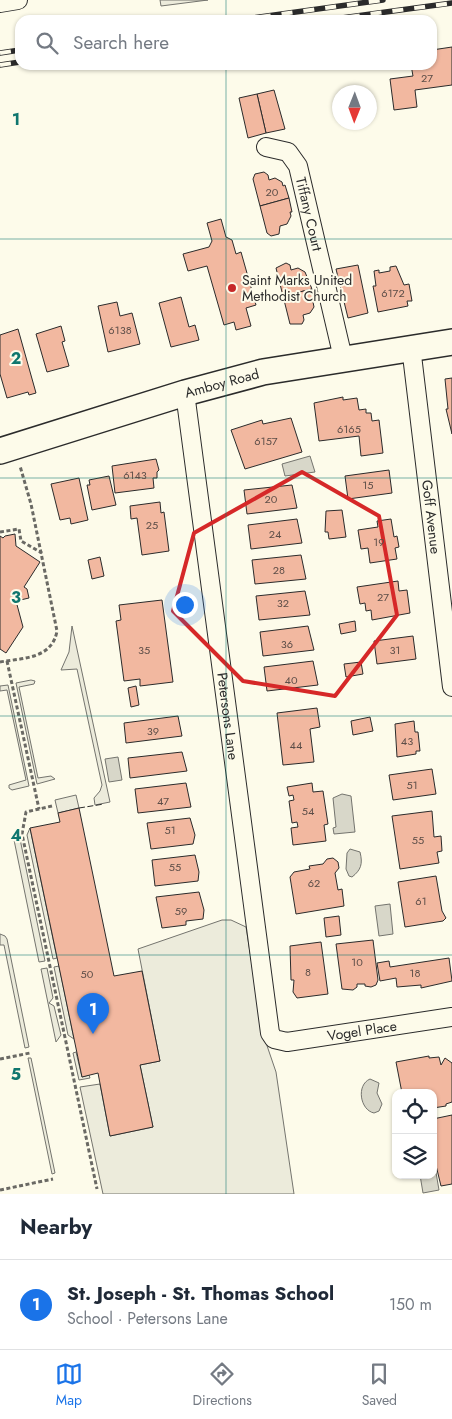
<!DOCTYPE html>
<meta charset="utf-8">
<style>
body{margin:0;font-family:Jost,sans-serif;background:#f6f6f7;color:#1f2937}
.controls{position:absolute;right:15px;bottom:15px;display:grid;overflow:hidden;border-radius:10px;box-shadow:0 1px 4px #0004}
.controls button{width:45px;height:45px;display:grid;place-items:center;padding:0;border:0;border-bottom:1px solid #e0e1e3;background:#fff;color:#1f2937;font:25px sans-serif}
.compass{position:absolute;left:332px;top:85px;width:45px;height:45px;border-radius:50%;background:#fff;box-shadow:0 1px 4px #0004;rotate:181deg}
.you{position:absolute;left:184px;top:604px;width:18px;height:18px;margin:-12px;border:4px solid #fff;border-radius:50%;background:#1a73e8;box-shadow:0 0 0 8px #1a73e833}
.badge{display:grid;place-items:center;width:32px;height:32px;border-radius:50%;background:#1a73e8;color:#fff;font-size:16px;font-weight:700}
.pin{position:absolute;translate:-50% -41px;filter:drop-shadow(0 1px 2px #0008)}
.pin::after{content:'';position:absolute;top:26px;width:18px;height:15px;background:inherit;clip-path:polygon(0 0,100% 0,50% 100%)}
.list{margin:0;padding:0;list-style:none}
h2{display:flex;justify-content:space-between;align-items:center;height:65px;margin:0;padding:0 20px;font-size:21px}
h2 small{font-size:16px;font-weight:400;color:#747a83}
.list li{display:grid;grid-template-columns:32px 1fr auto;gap:15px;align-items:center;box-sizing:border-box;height:90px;padding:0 20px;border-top:1px solid #e0e1e3}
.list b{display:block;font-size:19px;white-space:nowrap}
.list p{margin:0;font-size:16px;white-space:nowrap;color:#747a83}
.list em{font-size:16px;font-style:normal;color:#747a83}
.icon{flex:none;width:28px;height:28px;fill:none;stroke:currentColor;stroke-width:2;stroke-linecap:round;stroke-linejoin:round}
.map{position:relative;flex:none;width:452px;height:1194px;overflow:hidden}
.search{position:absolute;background:#fff;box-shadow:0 1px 4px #0004;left:15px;right:15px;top:15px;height:55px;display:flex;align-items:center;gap:12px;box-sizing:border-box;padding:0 18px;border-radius:15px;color:#747a83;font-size:19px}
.sheet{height:155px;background:#fff}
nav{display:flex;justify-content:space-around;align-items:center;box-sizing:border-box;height:70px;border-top:1px solid #e0e1e3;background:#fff;font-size:14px;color:#747a83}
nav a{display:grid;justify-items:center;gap:2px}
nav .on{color:#1a73e8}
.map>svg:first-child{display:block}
.green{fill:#ecebdb;stroke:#74746e}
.water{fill:#d8d7c9;stroke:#74746e}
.building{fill:#f2b8a0;stroke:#2b2b2b}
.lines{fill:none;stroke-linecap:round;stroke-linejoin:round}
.street-casing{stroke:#2b2b2b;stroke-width:20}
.secondary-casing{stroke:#2b2b2b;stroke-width:28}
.path{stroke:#6a6964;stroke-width:3;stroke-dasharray:4 2.5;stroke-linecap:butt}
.street{stroke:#fdfbea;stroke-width:18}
.secondary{stroke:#fdfbea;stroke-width:25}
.rail-casing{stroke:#2b2b2b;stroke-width:5.5}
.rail{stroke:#fdfbea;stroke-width:4;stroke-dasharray:11;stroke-linecap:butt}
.fence{stroke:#2b2b2b;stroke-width:1;stroke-dasharray:6 2.5;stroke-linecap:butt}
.marked{fill:none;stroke:#d62828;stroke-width:4;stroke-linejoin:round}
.grid{fill:none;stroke:#0f766e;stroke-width:1;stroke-opacity:0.55}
.poi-dot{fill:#c62828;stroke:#fdfbea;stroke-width:2}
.labels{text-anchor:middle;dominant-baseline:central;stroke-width:4;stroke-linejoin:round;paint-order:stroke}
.number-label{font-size:11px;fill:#5d4e48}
.street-label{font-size:14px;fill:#2b2b2b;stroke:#fdfbea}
.poi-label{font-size:14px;fill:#2b2b2b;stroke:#fdfbea;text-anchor:start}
.grid-label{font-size:16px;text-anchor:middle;font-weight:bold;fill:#0f766e;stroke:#fdfbea;stroke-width:4;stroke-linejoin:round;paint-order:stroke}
</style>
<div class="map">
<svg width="452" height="1194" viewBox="0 0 452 1194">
<rect width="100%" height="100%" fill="#fdfbea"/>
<!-- green -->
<g class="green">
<polygon points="160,0 208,0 161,6"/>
<polygon points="72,626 110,802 95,805 94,798 100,791 102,785 77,669 61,670 69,652"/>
<polygon points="31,680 35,681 34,684 19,687 38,778 51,776 55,779 37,784 16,683"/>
<polygon points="8,685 29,786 12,790 9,788 9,785 26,780 7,690 0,691 0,686"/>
<polygon points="76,795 79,808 58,813 55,800"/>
<polygon points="30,828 57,958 53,959 27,835"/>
<polygon points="19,834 45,961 39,962 13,835"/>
<polygon points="222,920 231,920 246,927 263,1034 276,1072 294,1194 103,1194 80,1087 100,1084 110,1136 153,1127 140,1065 160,1061 138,949"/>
<polygon points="0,934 5,936 7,939 29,1047 25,1048 4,945 0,945"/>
<polygon points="59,966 74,1039 68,1035 54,967"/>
<polygon points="47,968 53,998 49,1003 54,1006 61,1035 56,1042 41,969"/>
<polygon points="76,1052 82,1077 89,1075 90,1078 79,1080 73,1053"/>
<polygon points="28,1058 31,1058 55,1173 52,1174"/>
</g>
<!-- water -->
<g class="water">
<polygon points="310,456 315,472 285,476 282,464"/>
<polygon points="118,757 122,780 109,782 105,759"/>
<polygon points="342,794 351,796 355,832 334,834 333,828 336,827 333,798"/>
<path d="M350,849L360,852C363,864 361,870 352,877L349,876L346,869L347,853Z"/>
<polygon points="390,904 393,934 379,936 375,906"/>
<path d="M370,1079L379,1083L377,1093L382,1104L379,1111L374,1113C360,1110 356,1085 370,1079Z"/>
<polygon points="434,1161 439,1190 423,1193 420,1175 433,1175"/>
</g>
<!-- building -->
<g class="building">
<polygon points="452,47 452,85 415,90 417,107 394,110 390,79 413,76 411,65 432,65 432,50"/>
<polygon points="274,90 285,129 266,133 257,94"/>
<polygon points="257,94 266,133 248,138 239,98"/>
<polygon points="264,172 268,175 269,180 275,178 282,182 283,186 285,185 289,198 260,206 253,179 255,174"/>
<polygon points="289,198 292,212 290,212 291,216 287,224 280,226 279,234 271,236 267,233 260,206"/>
<polygon points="221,219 226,237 232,240 236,254 241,252 256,305 246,308 251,326 236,330 234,322 224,325 207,266 188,271 183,254 209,247 212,241 207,223"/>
<polygon points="286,263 290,265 291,270 298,268 305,272 312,289 283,296 276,268"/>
<polygon points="358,265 368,313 348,318 336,269"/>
<polygon points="396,266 404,285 409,284 412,301 407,301 408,306 378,312 373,286 376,286 374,271 379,270 379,273 390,271 390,267"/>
<polygon points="312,289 315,302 313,302 314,307 310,313 303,315 304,320 302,324 290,324 283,296"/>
<polygon points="181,297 189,327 195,325 199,340 171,347 159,303"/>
<polygon points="117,302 120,316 132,313 140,344 108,352 98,306"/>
<polygon points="61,326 65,341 62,342 69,366 47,372 36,334"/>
<polygon points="18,329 36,393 29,395 28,392 7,398 0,374 0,335"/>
<polygon points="452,378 452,434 446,409 448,409 445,379"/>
<polygon points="343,397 343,400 357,398 359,410 366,409 366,413 371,413 372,421 379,420 383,453 361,456 359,436 319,441 314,403"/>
<polygon points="291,418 302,452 245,469 231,430 262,420 263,424"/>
<polygon points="156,459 159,470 157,472 157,478 153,478 154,488 115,493 112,466"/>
<polygon points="389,470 392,493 348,499 345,476"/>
<polygon points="109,476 116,505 92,510 87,485 90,485 89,480"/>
<polygon points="79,478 88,520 71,524 70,518 60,520 51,484"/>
<polygon points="292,485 297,508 247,514 244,490"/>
<polygon points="160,502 161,513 164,512 169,551 142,555 137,518 131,519 130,506"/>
<polygon points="342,510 346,537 329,539 328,532 325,532 326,511"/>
<polygon points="297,519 302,543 251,549 248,525"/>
<polygon points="391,519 394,537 397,536 399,547 395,548 397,559 370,563 368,548 361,549 358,530 378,527 377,521"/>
<polygon points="15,534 16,546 40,562 24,587 27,589 29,598 16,601 23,627 6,653 0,649 0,536 3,538 5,536"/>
<polygon points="301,555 306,579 255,584 252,560"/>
<polygon points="100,557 104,576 92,579 88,560"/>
<polygon points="398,581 399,591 407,590 410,613 372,620 371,610 366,611 365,603 360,604 357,587"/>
<polygon points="305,591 310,615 259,620 256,596"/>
<polygon points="162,600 173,682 140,686 140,679 124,681 116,621 121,620 119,605"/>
<polygon points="355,621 356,631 341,634 339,624"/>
<polygon points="308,626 314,650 263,656 260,632"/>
<polygon points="413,636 416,659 377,664 374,641"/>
<polygon points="313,661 318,685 267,691 264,667"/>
<polygon points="361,662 363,674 346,677 344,664"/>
<polygon points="136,686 139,705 131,707 128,688"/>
<polygon points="317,708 320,727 310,729 314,762 283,765 277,713"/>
<polygon points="178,716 182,736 126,743 124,723"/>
<polygon points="370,717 373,731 353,735 351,721"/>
<polygon points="414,721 415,732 418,732 420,751 416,751 416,754 397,757 395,724"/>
<polygon points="182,752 187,771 130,778 128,758"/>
<polygon points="432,769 436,794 393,800 389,775"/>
<polygon points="186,783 191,807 138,813 135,789"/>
<polygon points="312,783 313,792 323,791 328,824 324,825 326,841 293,845 291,828 298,827 297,822 292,823 289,801 294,800 293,795 289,796 287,787"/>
<polygon points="79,808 114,976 142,971 160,1061 140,1065 153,1127 110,1136 98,1073 82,1077 30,828 60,822 58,813"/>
<polygon points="432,811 434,837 441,836 442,851 437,852 439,863 400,869 392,816"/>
<polygon points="190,818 195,835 193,844 151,849 147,823"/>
<polygon points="195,855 199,872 198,881 155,886 152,860"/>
<polygon points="333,858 338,862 339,868 335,873 338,890 342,889 344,906 296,914 290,877 294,872 310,869 309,866 323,864 327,859"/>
<polygon points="436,876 442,911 446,918 443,921 405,927 398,882"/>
<polygon points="199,892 204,910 203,919 186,921 186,925 162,928 156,897"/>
<polygon points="339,916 341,935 326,937 324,918"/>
<polygon points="373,940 378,980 376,985 371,987 365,986 365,984 357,984 357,987 353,990 342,989 336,944"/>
<polygon points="321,942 328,994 297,998 293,992 294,980 291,980 290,946"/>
<polygon points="449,958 452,981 421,988 421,985 397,987 396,978 380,981 377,963 389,961 390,967"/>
<polygon points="429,1056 429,1058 439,1057 441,1065 445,1058 452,1063 452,1102 446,1104 446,1106 433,1108 433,1093 402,1093 396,1062"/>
<polygon points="452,1115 452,1184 441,1186 433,1153 433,1119"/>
</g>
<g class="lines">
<defs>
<g id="street">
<polyline points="0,3 18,0"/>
<path id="s1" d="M266,147L288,152L298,166L343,358"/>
<path id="s2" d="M411,347L452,687"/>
<path id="s3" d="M185,393L270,1033L274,1039L287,1042L452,1017"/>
</g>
<g id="secondary">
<path id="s4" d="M0,451L185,393L263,372L452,342"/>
</g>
</defs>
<!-- street casing -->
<use href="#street" class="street-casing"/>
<!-- secondary casing -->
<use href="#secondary" class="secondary-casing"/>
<!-- path -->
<g class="path">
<polyline points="0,532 19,529 21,541 42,553"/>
<polyline points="7,661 39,809"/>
<path d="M0,662C23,658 52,659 57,631L31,504L20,466"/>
<polyline points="52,806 26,812 22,834 97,1189"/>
<polyline points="0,1059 30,1053"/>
<polyline points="0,1190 53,1179"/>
</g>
<!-- street -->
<use href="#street" class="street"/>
<!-- secondary -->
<use href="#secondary" class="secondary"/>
<defs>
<g id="rail">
<polyline points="238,20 383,0"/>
<polyline points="327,20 452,3"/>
<polyline points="0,53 20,50"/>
<polyline points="0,65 20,62"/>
</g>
</defs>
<!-- rail casing -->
<use href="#rail" class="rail-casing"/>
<!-- rail -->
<use href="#rail" class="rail"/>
<!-- fence -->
<polyline class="fence" points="79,808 104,804"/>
</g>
<!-- marked area -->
<path class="marked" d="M302,472L379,516L397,615L335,696L243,681L173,611L194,533Z"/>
<!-- grid -->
<path class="grid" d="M226,0V20M226,65V1194M0,239H452M0,478H452M0,716H452M0,955H452"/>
<!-- markers -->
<circle class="poi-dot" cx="232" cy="288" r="5"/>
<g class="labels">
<!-- number labels -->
<g class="number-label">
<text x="427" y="78">27</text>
<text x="272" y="192">20</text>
<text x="393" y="293">6172</text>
<text x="120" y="330">6138</text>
<text x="349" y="429">6165</text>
<text x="266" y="441">6157</text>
<text x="135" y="475">6143</text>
<text x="368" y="485">15</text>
<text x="271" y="499">20</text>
<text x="152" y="525">25</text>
<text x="275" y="534">24</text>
<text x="379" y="542">19</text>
<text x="279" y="570">28</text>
<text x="383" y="597">27</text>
<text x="283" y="603">32</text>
<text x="287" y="644">36</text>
<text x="144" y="650">35</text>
<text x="395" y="650">31</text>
<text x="291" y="680">40</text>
<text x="153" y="731">39</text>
<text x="407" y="741">43</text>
<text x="296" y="745">44</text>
<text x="412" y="785">51</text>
<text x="163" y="801">47</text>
<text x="308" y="811">54</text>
<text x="170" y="830">51</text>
<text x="418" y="840">55</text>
<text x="175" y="867">55</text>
<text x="314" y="883">62</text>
<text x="421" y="901">61</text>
<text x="181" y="911">59</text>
<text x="357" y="962">10</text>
<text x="308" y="972">8</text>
<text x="415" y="973">18</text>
<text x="87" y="974">50</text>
</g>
<!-- street labels -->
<g class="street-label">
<text stroke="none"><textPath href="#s1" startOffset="89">Tiffany Court</textPath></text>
<text stroke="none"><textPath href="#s4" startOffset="232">Amboy Road</textPath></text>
<text stroke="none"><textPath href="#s2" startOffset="171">Goff Avenue</textPath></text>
<text stroke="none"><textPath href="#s3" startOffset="326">Petersons Lane</textPath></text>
<text stroke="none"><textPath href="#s3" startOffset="742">Vogel Place</textPath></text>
</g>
<!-- poi labels -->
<g class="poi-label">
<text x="242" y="280">Saint Marks United<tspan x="242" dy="16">Methodist Church</tspan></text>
</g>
</g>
<g class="grid-label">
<text x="16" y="125">1</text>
<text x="16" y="364">2</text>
<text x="16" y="603">3</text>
<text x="16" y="841">4</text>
<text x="16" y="1080">5</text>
</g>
</svg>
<div class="controls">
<button><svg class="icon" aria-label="locate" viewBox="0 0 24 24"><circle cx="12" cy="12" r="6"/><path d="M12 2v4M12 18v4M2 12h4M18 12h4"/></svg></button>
<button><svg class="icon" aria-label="layers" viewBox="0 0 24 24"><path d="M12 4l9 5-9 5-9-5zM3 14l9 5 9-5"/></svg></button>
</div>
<svg class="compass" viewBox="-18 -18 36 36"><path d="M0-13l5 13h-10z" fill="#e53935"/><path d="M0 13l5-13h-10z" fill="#747a83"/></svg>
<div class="you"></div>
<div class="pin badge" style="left:93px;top:1034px">1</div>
<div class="search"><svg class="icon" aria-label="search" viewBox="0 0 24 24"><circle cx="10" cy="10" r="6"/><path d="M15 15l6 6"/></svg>Search here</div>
</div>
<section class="sheet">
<h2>Nearby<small></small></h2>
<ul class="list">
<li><span class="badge">1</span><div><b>St. Joseph - St. Thomas School</b><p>School · Petersons Lane</p></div><em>150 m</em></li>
</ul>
</section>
<nav>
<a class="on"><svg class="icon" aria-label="map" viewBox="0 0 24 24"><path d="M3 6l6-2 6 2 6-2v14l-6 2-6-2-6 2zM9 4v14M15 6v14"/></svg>Map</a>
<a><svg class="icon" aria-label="directions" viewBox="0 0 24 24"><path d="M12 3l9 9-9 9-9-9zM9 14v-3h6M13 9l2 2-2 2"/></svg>Directions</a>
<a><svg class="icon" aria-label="saved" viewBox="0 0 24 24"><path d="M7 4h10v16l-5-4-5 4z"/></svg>Saved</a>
</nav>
